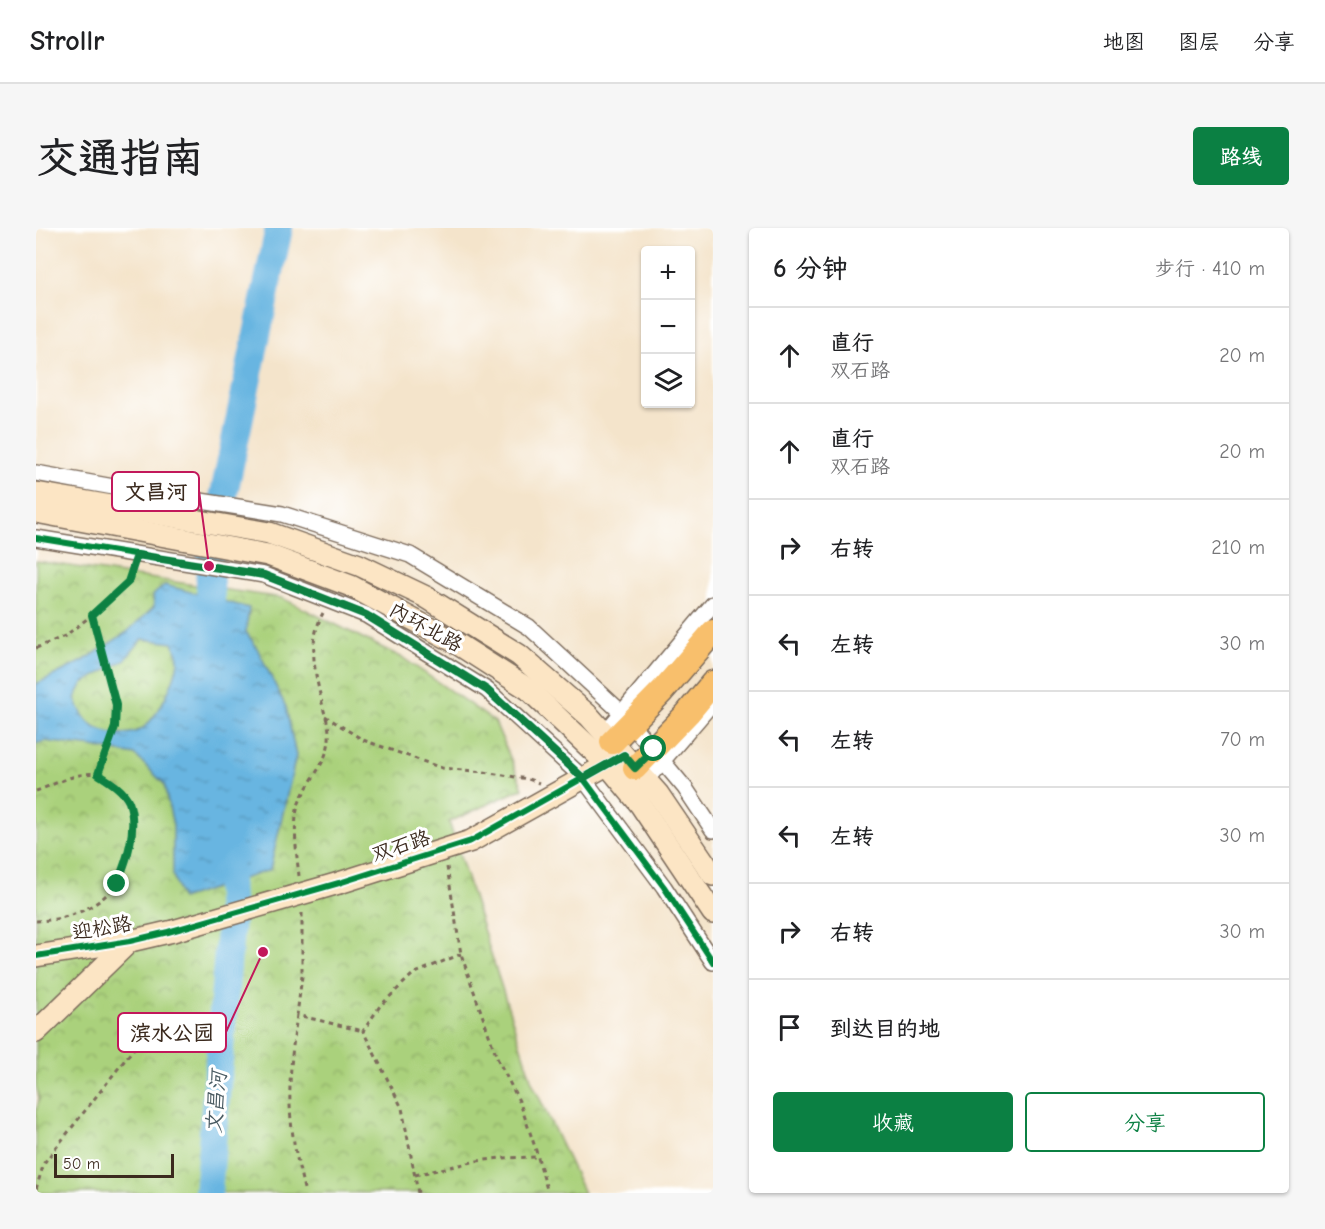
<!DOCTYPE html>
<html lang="zh">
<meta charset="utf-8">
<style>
body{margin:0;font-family:"Comic Neue","LXGW WenKai TC",sans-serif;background:#f6f6f6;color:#202124}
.controls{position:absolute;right:18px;top:18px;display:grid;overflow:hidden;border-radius:6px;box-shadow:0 2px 4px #0004}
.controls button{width:54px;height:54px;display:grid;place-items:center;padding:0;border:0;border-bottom:2px solid #e0e0e0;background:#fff;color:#202124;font:30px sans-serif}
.scale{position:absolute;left:18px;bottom:15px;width:120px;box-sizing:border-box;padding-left:6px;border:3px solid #3b2a1e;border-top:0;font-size:16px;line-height:21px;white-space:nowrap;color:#3b2a1e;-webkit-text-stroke:4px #fff;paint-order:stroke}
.stop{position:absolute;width:18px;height:18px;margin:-14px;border:4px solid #0b8043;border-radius:50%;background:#fff}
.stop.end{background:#0b8043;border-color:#fff;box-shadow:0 2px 6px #0008}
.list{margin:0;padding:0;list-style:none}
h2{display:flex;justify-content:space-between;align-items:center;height:78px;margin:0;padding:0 24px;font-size:26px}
h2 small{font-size:20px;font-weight:400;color:#757577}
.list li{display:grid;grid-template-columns:39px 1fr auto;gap:18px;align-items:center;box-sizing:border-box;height:96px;padding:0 24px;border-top:2px solid #e0e0e0}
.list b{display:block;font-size:22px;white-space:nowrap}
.list p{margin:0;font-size:20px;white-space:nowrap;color:#757577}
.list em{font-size:20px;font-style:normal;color:#757577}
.actions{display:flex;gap:12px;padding:18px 24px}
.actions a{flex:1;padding:14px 0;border:2px solid #0b8043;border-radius:6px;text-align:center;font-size:21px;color:#0b8043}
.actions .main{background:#0b8043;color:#fff}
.icon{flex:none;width:33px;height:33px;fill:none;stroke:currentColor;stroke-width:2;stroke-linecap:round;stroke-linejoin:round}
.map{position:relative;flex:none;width:677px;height:965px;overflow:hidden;border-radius:6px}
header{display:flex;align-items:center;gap:36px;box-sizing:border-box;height:84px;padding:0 30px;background:#fff;border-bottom:2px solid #e0e0e0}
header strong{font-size:28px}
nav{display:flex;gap:33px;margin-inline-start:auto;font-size:21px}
.intro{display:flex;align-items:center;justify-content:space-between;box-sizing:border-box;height:144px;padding:0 36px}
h1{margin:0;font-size:42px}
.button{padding:15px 27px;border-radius:6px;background:#0b8043;color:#fff;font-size:21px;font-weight:700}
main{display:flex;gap:36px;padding:0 36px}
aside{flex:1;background:#fff;border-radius:6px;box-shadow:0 2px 4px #0004}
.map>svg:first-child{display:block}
.park{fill:url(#park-crowns);stroke:#727e4d;stroke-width:1.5}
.water{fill:url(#water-ripples);stroke:#517080;stroke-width:1.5;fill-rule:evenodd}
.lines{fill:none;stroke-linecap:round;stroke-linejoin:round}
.river{stroke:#67b5e1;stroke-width:28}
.street-casing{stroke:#7c6b5b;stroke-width:18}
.secondary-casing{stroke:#7c6b5b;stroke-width:24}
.primary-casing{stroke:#7c6b5b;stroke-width:27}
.path{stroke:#7c6b5b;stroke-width:3;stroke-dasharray:4.5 4.5;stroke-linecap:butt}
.street{stroke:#fff;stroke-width:15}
.secondary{stroke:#fce5c4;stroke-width:21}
.primary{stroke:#f8bf6c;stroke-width:24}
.secondary-bridge-casing{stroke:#7c6b5b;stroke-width:24;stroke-linecap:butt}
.secondary-bridge{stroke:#fce5c4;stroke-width:21}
.cycleway-casing{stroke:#fff;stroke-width:10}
.cycleway{stroke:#00873e;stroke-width:6}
.route{stroke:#0b8043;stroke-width:8}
.labels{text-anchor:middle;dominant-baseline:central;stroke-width:6;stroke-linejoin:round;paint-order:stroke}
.street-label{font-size:20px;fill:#3b2a1e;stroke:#fff}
.water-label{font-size:21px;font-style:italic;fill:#4a5b62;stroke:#fff}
.leader{fill:none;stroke:#c2185b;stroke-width:2}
.callout-dot{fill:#c2185b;stroke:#fff;stroke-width:2}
.callout{fill:#fff;stroke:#c2185b;stroke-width:2}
.callout-label{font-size:21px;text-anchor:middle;font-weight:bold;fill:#3b2a1e}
</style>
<header>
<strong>Strollr</strong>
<nav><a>地图</a><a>图层</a><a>分享</a></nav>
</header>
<div class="intro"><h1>交通指南</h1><a class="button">路线</a></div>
<main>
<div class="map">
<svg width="677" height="965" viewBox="0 0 677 965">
<defs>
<pattern id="park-crowns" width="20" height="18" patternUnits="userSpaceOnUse" patternTransform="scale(1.5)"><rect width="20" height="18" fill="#aad17c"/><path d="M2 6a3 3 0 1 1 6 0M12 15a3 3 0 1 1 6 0" fill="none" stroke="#8caa65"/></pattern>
<pattern id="water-ripples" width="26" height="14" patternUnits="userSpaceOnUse" patternTransform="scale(1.5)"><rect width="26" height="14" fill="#67b5e1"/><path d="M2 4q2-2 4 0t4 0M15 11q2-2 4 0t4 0" fill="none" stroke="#5693b6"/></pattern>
</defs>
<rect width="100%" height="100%" fill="#fff"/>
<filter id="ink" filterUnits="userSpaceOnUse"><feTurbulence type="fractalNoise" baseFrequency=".0167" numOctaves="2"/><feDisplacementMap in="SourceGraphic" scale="12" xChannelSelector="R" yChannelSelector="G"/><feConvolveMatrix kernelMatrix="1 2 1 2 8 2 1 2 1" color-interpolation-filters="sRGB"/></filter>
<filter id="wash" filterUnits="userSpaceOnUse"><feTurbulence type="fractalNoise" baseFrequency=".008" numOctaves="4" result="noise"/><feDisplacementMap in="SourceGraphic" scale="24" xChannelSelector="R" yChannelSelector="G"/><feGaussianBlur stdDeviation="1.35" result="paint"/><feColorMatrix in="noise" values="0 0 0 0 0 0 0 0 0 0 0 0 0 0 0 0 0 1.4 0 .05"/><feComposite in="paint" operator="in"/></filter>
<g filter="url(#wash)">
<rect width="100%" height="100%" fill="#f4e4cb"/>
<!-- park -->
<polygon class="park" points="0,333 246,370 367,430 459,494 487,560 413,594 496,854 548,965 0,965 0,884 3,870 0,858"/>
<!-- water -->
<path class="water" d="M129,357L213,380L210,404L220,418L250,479L260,528L234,642L145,671L137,647V597L128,556L99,527L57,519L8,513L0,516V456L47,433L91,404L118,379L117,367ZM106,411L137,415C139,420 142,428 142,433C140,452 121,492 104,502C98,505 89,506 82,506C56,503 48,494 39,470L47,455L89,432Z"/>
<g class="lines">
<!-- river -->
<g class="river">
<polyline points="177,408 173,338 243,0"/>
<polyline points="172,965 195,689 191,618"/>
</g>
</g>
</g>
<g filter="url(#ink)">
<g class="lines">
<defs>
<g id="street">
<polyline points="0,245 83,260 246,286 374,327 493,399 586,485 649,560 677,602"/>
<polyline points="0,310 228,347 330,387 451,462 547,550 628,659 677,734"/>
<polyline points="568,506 677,376"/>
<polyline points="610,552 677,474"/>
</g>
<g id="secondary">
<polyline points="0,265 233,305 323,337 390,369 483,427 553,488 622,566 677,647"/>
<polyline points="0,284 232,327 315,358 417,413 492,461 571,536 604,576 677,685"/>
<polyline points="303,655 435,613 583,530"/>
<polyline points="0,728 94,713 137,703"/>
<polyline points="0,804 94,713"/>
</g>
<g id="primary">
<polyline points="576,514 626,463 677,404"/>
<polyline points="599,540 652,485 677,455"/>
</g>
</defs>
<!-- street casing -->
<use href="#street" class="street-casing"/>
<!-- secondary casing -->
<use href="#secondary" class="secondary-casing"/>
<!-- primary casing -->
<use href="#primary" class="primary-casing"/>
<!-- path -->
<g class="path">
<polyline points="0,420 29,408 56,387"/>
<polyline points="289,488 327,512 406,540 448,544 492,551 503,555"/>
<polyline points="62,546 79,499 80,477 56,387 92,354 97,339"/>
<path d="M0,563C18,557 41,543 61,546C65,547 69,551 73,553C79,557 88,566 92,573C101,591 93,640 80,656C62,681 30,692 0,693"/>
<polyline points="411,639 425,726 461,830 484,875 499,919 512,965"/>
<path d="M263,648C261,630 256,592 263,575C272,552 295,532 293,505C293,498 290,490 288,483C280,449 270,417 287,385"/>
<polyline points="266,685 266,748 261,787 327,803"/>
<path d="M261,787C257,816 253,847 254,877C255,907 262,936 269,965"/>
<polyline points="379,947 441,933 465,930 502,929"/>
<polyline points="0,961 8,935 99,819"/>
<polyline points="382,965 366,880 327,803 344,778 377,746 425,726"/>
</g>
<!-- street -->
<use href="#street" class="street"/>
<!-- secondary -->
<use href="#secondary" class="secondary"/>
<!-- primary -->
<use href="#primary" class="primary"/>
<defs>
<polyline id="secondary-bridge" points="137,703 303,655"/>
</defs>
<!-- secondary-bridge casing -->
<use href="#secondary-bridge" class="secondary-bridge-casing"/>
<!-- secondary-bridge -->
<use href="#secondary-bridge" class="secondary-bridge"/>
<defs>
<g id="cycleway">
<polyline points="0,310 228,347 330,387 451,462 547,550 628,659 677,734"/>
<polyline points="0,728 94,713 132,704 303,655 435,613 588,527"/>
</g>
</defs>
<!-- cycleway casing -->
<use href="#cycleway" class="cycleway-casing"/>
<!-- cycleway -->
<use href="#cycleway" class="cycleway"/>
</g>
</g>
<g class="lines" filter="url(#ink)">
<!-- route -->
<path class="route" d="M81,656C91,632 102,600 93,574C88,562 73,553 62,546L79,499L80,477L56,387L92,354L101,327L228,347L330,387L451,462L547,550L588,527L599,540L618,521"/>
</g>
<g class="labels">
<!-- street labels -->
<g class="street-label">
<text transform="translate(390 399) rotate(29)">内环北路</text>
<text transform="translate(365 618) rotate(-18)">双石路</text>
<text transform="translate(66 700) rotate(-10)">迎松路</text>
</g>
<!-- water labels -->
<g class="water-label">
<text transform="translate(180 874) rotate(-85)">文昌河</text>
</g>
</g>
<!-- callouts -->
<path class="leader" d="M173 338L163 263M227 724L190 804"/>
<g class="callout-dot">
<circle cx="173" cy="338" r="6"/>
<circle cx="227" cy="724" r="6"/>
</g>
<g class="callout">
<rect x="76" y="244" width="87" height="39" rx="6"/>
<rect x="82" y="785" width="108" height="39" rx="6"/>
</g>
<g class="callout-label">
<text x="120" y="271">文昌河</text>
<text x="136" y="812">滨水公园</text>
</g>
</svg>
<div class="controls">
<button>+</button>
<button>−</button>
<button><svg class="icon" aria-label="layers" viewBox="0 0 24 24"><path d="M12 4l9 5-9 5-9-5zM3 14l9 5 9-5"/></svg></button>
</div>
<div class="scale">50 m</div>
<div class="stop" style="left:618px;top:521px"></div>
<div class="stop end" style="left:81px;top:656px"></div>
</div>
<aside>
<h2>6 分钟<small>步行 · 410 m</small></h2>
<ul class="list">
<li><svg class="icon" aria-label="ahead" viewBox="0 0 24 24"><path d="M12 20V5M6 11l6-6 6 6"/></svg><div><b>直行</b><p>双石路</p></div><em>20 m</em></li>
<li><svg class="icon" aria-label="ahead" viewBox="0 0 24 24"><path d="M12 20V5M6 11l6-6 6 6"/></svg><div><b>直行</b><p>双石路</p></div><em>20 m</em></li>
<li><svg class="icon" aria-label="right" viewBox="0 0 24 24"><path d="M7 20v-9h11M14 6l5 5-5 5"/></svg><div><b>右转</b></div><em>210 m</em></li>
<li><svg class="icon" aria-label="left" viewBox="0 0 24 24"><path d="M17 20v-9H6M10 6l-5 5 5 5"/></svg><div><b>左转</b></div><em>30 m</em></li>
<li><svg class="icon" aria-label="left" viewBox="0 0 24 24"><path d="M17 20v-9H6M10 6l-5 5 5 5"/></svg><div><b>左转</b></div><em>70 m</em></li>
<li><svg class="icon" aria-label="left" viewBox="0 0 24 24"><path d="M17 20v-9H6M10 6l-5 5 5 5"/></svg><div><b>左转</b></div><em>30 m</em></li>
<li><svg class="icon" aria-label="right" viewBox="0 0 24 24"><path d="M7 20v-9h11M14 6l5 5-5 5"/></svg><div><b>右转</b></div><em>30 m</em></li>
<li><svg class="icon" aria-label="arrive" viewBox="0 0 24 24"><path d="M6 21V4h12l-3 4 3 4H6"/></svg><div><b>到达目的地</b></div></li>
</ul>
<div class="actions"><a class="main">收藏</a><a>分享</a></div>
</aside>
</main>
